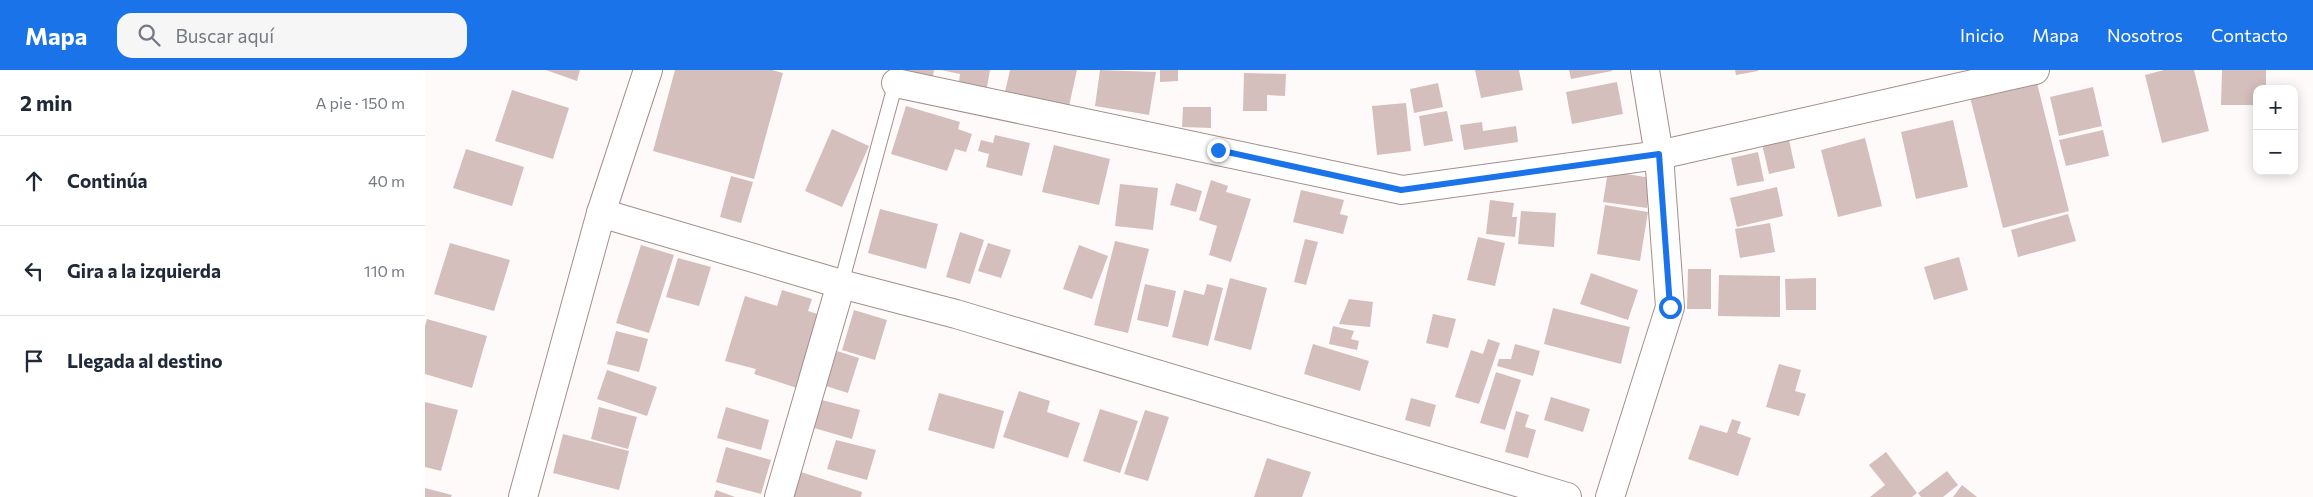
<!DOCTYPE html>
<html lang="es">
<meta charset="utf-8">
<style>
body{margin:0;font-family:Commissioner,sans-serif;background:#f6f6f7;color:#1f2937}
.controls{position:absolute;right:15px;top:15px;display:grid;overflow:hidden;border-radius:10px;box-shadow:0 2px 12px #0003}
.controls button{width:45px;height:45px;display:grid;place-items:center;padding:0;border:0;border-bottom:1px solid #e0e1e3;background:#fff;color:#1f2937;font:25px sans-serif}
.stop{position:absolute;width:15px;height:15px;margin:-11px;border:4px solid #1a73e8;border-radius:50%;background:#fff}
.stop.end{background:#1a73e8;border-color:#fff;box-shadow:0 1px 5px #0008}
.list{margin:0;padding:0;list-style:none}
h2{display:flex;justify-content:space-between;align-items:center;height:65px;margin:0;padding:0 20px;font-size:21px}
h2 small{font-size:16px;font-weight:400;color:#747a83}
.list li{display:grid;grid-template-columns:32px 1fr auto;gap:15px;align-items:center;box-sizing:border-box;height:90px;padding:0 20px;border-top:1px solid #e0e1e3}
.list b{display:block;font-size:19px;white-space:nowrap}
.list em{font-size:16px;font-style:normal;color:#747a83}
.icon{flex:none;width:28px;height:28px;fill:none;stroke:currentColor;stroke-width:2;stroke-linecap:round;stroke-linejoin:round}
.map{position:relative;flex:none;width:1888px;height:427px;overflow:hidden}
header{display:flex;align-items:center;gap:30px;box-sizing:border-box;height:70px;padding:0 25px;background:#1a73e8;color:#fff}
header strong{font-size:24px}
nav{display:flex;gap:28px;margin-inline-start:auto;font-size:18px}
.search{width:350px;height:45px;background:#f6f6f7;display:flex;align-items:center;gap:12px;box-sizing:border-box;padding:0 18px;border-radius:15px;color:#747a83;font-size:19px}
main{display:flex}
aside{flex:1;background:#fff}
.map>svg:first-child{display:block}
.building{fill:#d5bfbd}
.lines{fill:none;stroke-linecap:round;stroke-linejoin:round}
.service-casing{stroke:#a28e8c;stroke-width:16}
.minor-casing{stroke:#a28e8c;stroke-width:30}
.service{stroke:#fff;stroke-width:14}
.minor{stroke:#fff;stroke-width:28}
.route{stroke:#1a73e8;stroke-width:6}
</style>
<header>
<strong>Mapa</strong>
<div class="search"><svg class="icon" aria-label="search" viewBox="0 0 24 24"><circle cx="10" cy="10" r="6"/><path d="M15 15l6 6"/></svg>Buscar aquí</div>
<nav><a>Inicio</a><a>Mapa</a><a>Nosotros</a><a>Contacto</a></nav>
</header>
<main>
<aside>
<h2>2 min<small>A pie · 150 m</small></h2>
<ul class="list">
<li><svg class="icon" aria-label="ahead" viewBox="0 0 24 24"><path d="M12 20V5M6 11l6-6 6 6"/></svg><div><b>Continúa</b></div><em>40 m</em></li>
<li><svg class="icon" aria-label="left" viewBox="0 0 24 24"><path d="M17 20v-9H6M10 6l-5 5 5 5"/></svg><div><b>Gira a la izquierda</b></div><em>110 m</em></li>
<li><svg class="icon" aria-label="arrive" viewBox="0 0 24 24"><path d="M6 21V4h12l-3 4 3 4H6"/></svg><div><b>Llegada al destino</b></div></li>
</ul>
</aside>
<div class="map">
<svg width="1888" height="427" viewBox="0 0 1888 427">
<rect width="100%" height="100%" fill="#fffafa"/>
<!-- building -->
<g class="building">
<polygon points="121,0 155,0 152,11"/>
<polygon points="250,0 347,0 358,3 329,109 228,81"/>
<polygon points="481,0 509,0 507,12 479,7"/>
<polygon points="516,0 565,0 561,23 533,19 535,4"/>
<polygon points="585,0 652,0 644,36 580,22"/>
<polygon points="675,0 731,2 724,45 670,36"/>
<polygon points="735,0 753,0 753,11 735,12"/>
<polygon points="1050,0 1094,0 1098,20 1056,28"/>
<polygon points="1144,0 1187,0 1187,1 1146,9"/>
<polygon points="1310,0 1333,0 1333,1 1311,5"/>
<polygon points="1739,0 1769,0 1784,61 1737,73 1720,5"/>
<polygon points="1797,0 1841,0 1841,19 1832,19 1832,35 1796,35"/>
<polygon points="819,3 861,4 860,26 842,25 842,41 818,41"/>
<polygon points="1611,9 1644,141 1578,158 1545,27"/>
<polygon points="1192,12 1198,44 1147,54 1141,22"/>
<polygon points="1013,13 1018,37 989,43 985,19"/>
<polygon points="1668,17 1677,56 1634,66 1625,27"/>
<polygon points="87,20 144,38 128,89 70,71"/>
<polygon points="981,33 986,81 952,85 947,36"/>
<polygon points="481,36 535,52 533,59 547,64 541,82 530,79 522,101 466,84"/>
<polygon points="758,37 786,37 786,58 757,57"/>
<polygon points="1022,41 1028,71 999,76 994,46"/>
<polygon points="1528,50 1543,117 1491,129 1476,62"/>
<polygon points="1057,52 1058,61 1091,56 1093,72 1039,80 1035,55"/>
<polygon points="407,59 444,76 417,137 380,121"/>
<polygon points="1362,60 1370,98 1344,104 1335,66"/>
<polygon points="1678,60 1684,86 1641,96 1634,70"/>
<polygon points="570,65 605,73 597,106 561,97 564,84 553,81 556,70 568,73"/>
<polygon points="1440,68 1457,136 1413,147 1396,80"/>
<polygon points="629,75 685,89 674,135 617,122"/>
<polygon points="41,79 99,97 87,136 28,118"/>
<polygon points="1333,82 1339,111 1312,116 1306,88"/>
<polygon points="1183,101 1226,108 1222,138 1178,132"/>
<polygon points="306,106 328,112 316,153 295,147"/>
<polygon points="786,110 803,116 801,122 826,129 806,192 784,185 792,156 774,150"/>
<polygon points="751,113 777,121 771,142 745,135"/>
<polygon points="695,114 733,118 728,160 690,156"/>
<polygon points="1352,117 1358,146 1312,157 1305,128"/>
<polygon points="876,120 919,130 915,144 923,146 918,164 868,152"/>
<polygon points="1065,130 1089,133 1087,147 1092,147 1090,167 1061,164"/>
<polygon points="1180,135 1223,142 1215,191 1172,184"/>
<polygon points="455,139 513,154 501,199 443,183"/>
<polygon points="1096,141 1131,143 1129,177 1093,174"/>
<polygon points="1643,144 1651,171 1593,187 1586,160"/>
<polygon points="1345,153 1350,182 1315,188 1310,159"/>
<polygon points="535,162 559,170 545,214 521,207"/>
<polygon points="1053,167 1080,173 1070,216 1042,210"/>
<polygon points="880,169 893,172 881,215 869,212"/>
<polygon points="690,171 724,179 703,263 669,255"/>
<polygon points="25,173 85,190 69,241 9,224"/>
<polygon points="563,173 586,180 576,208 553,201"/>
<polygon points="216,175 249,185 224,263 191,253"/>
<polygon points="654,175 683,186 667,229 638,219"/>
<polygon points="1534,187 1543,220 1509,230 1499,197"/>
<polygon points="253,188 286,197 274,236 241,227"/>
<polygon points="1263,199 1286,199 1286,239 1262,239"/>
<polygon points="1166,203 1213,220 1203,250 1155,234"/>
<polygon points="1294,205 1355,206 1355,247 1293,246"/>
<polygon points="805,208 842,218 826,280 789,270"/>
<polygon points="1391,208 1391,240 1361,240 1360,209"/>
<polygon points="720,214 751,221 743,257 712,250"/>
<polygon points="782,214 798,218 783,276 747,267 759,220 779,225"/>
<polygon points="357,220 387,229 383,241 402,247 378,320 329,304 331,299 300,291 320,226 352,236"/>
<polygon points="924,229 948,232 945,257 914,254"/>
<polygon points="1128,238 1205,257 1196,294 1119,274"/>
<polygon points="429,240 462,250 450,290 417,280"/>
<polygon points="1008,244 1031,249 1023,278 1001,273"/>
<polygon points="2,249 62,266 47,318 0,304 0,256"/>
<polygon points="908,256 929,261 926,269 934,271 932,280 904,274"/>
<polygon points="191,261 223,269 214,302 182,294"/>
<polygon points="1063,269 1075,273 1054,334 1030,327 1046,280 1058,284"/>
<polygon points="888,274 944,291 935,321 879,304"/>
<polygon points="1090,274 1115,281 1108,306 1072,296 1074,289 1086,289"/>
<polygon points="412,281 434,288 423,323 401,316"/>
<polygon points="1354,294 1376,300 1370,321 1381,324 1374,346 1341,337"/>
<polygon points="182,300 232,317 222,346 172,329"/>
<polygon points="1071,302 1096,310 1080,360 1055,353"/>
<polygon points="594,321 625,331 622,342 655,353 643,388 578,367"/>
<polygon points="514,323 579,341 569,379 503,360"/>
<polygon points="1126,327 1165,339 1158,362 1119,350"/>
<polygon points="986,328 1011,335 1005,357 980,350"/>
<polygon points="397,330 435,340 427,369 389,358"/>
<polygon points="0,332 33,340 16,401 0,397"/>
<polygon points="174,337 212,347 203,379 166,369"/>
<polygon points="301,337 344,350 336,380 292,368"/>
<polygon points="675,339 713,351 695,403 658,391"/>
<polygon points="720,340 744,347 723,411 699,404"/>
<polygon points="1091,341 1104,345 1100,357 1111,360 1103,388 1080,382"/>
<polygon points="1307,349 1316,352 1312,363 1326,368 1313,406 1263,389 1275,355 1302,363"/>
<polygon points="138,364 204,381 194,420 128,403"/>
<polygon points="411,370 451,380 442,410 402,399"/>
<polygon points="301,377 346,390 336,424 291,412"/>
<polygon points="1461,382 1492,423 1487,427 1445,427 1460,415 1444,395"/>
<polygon points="842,388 886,402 877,427 829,427"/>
<polygon points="1522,401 1533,415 1518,427 1496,427 1493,423"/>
<polygon points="376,402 437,422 436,427 367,427"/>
<polygon points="1537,415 1552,427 1528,427"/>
<polygon points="0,418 27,425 26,427 0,427"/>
<polygon points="291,420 310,427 289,427"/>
</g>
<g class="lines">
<defs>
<polyline id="service" points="416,214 472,8"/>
<g id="minor">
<polyline points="471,13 977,120 1234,85 1610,0"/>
<polyline points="176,143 416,214 531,244 1142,427"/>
<polyline points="98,427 176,143 223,0"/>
<polyline points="354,427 416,214"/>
<polyline points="1185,427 1245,237 1234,85 1220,0"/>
</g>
</defs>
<!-- service casing -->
<use href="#service" class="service-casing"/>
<!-- minor casing -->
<use href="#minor" class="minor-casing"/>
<!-- service -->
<use href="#service" class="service"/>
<!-- minor -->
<use href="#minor" class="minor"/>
</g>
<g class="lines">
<!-- route -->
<polyline class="route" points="793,80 976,120 1234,84 1245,237"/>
</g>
</svg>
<div class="controls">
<button>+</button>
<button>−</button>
</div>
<div class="stop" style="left:1245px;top:237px"></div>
<div class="stop end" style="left:793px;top:80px"></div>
</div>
</main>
